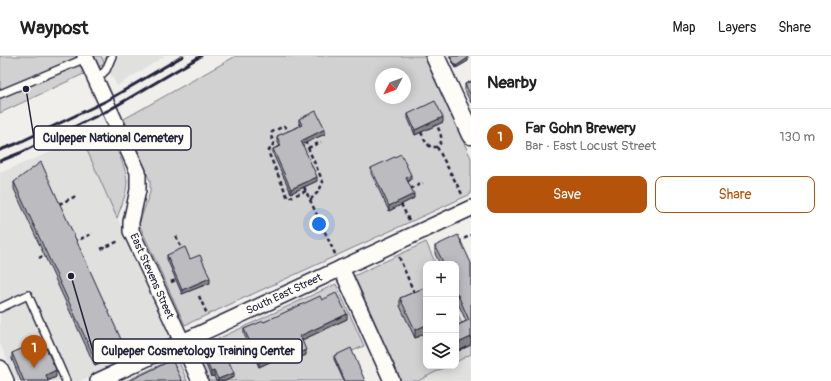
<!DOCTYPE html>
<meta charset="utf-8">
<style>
body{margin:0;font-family:Pangolin,sans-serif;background:#f6f6f6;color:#222}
.controls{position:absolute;right:12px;bottom:12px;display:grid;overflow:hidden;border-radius:8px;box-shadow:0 2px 10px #0003}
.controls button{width:36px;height:36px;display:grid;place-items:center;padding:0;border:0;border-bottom:1px solid #e0e0e0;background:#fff;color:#222;font:20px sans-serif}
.compass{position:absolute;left:375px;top:12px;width:36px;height:36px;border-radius:50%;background:#fff;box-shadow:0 2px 10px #0003;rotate:229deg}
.you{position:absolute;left:319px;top:168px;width:14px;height:14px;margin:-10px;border:3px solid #fff;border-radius:50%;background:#1a73e8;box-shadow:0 0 0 6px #1a73e833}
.badge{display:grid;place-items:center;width:26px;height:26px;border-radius:50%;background:#b45309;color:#fff;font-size:13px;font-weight:700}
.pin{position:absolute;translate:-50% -33px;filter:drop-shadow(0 1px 2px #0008)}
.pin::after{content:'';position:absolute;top:21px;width:14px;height:12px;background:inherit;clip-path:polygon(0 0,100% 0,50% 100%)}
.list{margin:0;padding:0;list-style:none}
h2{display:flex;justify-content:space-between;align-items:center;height:52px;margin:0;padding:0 16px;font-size:17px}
h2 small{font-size:13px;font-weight:400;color:#767676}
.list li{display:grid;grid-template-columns:26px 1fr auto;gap:12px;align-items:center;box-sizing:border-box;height:56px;padding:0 16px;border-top:1px solid #e0e0e0}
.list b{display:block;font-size:15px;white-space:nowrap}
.list p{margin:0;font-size:13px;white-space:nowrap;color:#767676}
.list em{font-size:13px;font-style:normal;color:#767676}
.actions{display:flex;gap:8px;padding:12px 16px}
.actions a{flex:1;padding:9px 0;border:1px solid #b45309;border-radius:8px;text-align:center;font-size:14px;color:#b45309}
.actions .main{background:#b45309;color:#fff}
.icon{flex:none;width:22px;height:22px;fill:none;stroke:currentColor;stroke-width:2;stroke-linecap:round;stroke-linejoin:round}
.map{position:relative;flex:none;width:471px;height:325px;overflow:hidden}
header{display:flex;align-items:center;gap:24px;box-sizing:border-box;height:56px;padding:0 20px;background:#fff;border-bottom:1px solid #e0e0e0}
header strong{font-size:19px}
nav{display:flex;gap:22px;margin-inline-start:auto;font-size:14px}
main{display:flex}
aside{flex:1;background:#fff}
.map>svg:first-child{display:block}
.built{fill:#e0e0df}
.green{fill:#d2d1d1;stroke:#7a7a86;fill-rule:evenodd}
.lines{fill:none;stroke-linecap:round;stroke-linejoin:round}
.service-casing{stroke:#22223b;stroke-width:10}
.minor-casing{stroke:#22223b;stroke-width:18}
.tertiary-casing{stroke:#22223b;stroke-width:21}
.path{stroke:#22223b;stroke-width:2.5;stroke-dasharray:4 3;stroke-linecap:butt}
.service{stroke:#fdfcf7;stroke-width:7}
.minor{stroke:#fdfcf7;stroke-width:15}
.tertiary{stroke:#fdfcf7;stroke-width:18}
.rail{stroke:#22223b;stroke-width:3}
.wall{fill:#a2a2a5;stroke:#22223b}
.shaded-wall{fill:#848486;stroke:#22223b}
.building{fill:#bcbcc0;stroke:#22223b}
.labels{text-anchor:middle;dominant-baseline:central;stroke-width:4;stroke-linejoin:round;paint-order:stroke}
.street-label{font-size:11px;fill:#22223b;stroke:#fdfcf7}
.leader{fill:none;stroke:#22223b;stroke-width:1.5}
.callout-dot{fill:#22223b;stroke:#fdfcf7;stroke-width:1.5}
.callout{fill:#fdfcf7;stroke:#22223b;stroke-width:1.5}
.callout-label{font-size:12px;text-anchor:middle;font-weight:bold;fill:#22223b}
</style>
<header>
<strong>Waypost</strong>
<nav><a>Map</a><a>Layers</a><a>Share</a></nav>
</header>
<main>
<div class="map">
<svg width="471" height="325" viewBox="0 0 471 325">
<rect width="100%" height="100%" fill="#f0efec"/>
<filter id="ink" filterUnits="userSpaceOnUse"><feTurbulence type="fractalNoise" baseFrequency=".025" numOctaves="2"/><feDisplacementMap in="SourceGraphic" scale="8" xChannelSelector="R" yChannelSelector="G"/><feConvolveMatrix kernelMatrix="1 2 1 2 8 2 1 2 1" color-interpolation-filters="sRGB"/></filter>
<g filter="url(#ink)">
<!-- built -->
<g class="built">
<polygon points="101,0 165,0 117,30"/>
<polygon points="82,83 172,282 80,325 17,325 0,288 0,117"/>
<polygon points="471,298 471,325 418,325 447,310 456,310 456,306"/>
</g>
<!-- green -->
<g class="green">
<polygon points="0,0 101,0 105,8 0,57"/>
<path d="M236,0H424L471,102V138L185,269L139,168L150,136V125L124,63ZM381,18H405V42H381Z"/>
<path d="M106,72C113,87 126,109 127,125C127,137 121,151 117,162L82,83Z"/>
<polygon points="426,186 436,208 426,208 426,310 447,310 418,325 401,325 354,220"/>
<polygon points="336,228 364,290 334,303 344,325 208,325 194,294"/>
<polygon points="456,254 471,288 471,298 456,306"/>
<polygon points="174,302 179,306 187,325 126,325"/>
</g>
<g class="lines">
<defs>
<g id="service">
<polyline points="96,24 106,14 112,0"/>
<polyline points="0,38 86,2"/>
<polyline points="0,252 28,239 66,325"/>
</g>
<g id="minor">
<polyline points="85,0 138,116 138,134 131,166 131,175 200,325"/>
<polyline points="341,212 392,325"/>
<polyline points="0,312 6,325"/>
<polyline points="98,325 471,152"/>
</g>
<polyline id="tertiary" points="435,0 471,79"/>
</defs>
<!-- service casing -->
<use href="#service" class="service-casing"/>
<!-- minor casing -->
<use href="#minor" class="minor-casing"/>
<!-- tertiary casing -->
<use href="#tertiary" class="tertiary-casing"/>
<!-- path -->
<g class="path">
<path d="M421,76L426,87L431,91H437C445,85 440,77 437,69"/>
<polyline points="290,78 287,72 284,70 272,76 271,80 274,87 268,96 269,98 288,142 306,135"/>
<polyline points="305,85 323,126 319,135 310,144"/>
<polyline points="437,91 463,140"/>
<polyline points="308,92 321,86"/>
<polyline points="304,131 336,200"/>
<polyline points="410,133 423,127"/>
<polyline points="59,148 76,140"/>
<polyline points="401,148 409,164"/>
<polyline points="176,180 182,194"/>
<polyline points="74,186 93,177"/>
<polyline points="458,186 471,179"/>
<polyline points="101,193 119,185"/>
<polyline points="399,201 415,239"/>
<polyline points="39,202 47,198"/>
<polyline points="171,226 176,224"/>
<polyline points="199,240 207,258"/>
</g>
<!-- service -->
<use href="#service" class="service"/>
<!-- minor -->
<use href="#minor" class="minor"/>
<!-- tertiary -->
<use href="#tertiary" class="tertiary"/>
<!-- rail -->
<g class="rail">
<polyline points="0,94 16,88 106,45 183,0"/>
<polyline points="0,105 20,97 109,54 201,0"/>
</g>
</g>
<!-- wall -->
<g class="wall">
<polygon points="449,0 467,0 468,5 456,12"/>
<polygon points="471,25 471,47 465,35 465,28"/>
<polygon points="408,58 443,66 415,79 408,62"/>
<polygon points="299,63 325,78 302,88 317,125 291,137 273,98 273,93 280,90 277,85 277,80 300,70 299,67"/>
<polygon points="371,112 411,124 408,126 414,142 389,155 371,117"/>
<polygon points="14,126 124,297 95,310 14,133"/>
<polygon points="435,190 471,207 471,289 456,296 456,270 466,265 457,245 456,246 456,208 440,208 435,198"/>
<polygon points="167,199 190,203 210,227 182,238 167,203"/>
<polygon points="426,231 426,277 415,282 400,250 400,242"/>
<polygon points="322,244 347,263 302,284 306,299 294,304 291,296 259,311 244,278 244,273 264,266"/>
<polygon points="202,294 234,321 225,325 216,325 214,320 211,321 202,299"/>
<polygon points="12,297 35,297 56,321 48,325 21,325 12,303"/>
<polygon points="334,300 365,325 344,325 334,303"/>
</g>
<!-- shaded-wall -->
<g class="shaded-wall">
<polygon points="468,2 468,5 456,12 456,10"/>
<polygon points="443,61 443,66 415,79 415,74"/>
<polygon points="325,73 325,78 301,89 301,85"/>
<polygon points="411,119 411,124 406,126 406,122"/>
<polygon points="317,121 317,125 291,137 291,133"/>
<polygon points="414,138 414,142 389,155 389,150"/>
<polygon points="210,222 210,227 182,238 182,234"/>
<polygon points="457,237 457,245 456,246 456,238"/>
<polygon points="347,258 347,263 300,285 300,280"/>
<polygon points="426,269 426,277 415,282 415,274"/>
<polygon points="471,281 471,289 456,296 456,288"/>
<polygon points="124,290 124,297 95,310 95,303"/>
<polygon points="291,292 291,296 259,311 259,306"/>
<polygon points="306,294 306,299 294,304 294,299"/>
<polygon points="56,314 56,321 47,325 46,319"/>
<polygon points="214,315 214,320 211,321 211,316"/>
<polygon points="234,317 234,321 225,325 218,325 218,323"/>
</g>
<!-- building -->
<g class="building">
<polygon points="450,0 467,0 468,2 456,10"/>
<polygon points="471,25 471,40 465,28"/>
<polygon points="435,45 443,61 415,74 408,58"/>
<polygon points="316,55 325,73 301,85 317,121 291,133 273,93 281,90 277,80 302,69 299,63"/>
<polygon points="401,98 411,119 406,122 414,138 389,150 371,112"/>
<polygon points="41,106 124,290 95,303 14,126"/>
<polygon points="458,179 471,207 471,281 456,288 456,270 469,264 457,237 456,238 456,208 444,208 435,190"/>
<polygon points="185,191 190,203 200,199 210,222 182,234 167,199"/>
<polygon points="426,231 426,269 415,274 400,242"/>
<polygon points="336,237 347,258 300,280 306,294 294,299 291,292 259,306 244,273 263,265 264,266 320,240 322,244"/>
<polygon points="220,286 234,317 218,323 214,315 211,316 202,294"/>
<polygon points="32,288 35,297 46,292 56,314 46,319 48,325 24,325 12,297"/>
<polygon points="351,292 365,325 345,325 334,300"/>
<polygon points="172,304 182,325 129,325"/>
</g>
</g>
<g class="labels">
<!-- street labels -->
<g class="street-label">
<text transform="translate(152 220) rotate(66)">East Stevens Street</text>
<text transform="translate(284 238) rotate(-25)">South East Street</text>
</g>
</g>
<!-- callouts -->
<path class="leader" d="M26 33L34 82M71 220L93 295"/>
<g class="callout-dot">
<circle cx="26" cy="33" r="4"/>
<circle cx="71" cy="220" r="4"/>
</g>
<g class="callout">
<rect x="34" y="70" width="157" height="24" rx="4"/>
<rect x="93" y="283" width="209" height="24" rx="4"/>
</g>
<g class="callout-label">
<text x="113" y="86">Culpeper National Cemetery</text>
<text x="198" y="299">Culpeper Cosmetology Training Center</text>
</g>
</svg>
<div class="controls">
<button>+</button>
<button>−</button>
<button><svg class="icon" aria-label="layers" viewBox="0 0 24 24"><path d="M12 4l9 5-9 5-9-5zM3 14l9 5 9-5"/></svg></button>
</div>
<svg class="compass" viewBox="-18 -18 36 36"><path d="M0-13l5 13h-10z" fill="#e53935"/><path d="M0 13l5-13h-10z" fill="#767676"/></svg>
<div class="you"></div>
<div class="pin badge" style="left:34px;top:312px">1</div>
</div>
<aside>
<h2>Nearby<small></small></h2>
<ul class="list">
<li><span class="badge">1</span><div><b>Far Gohn Brewery</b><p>Bar · East Locust Street</p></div><em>130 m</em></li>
</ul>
<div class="actions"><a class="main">Save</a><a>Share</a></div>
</aside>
</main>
